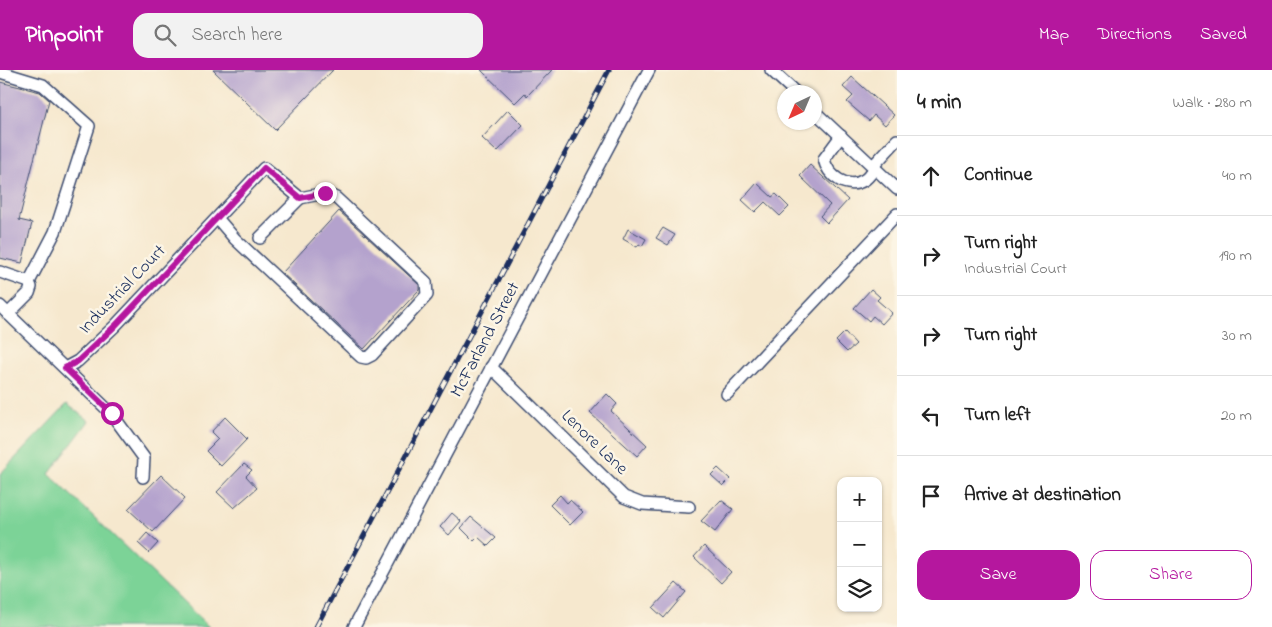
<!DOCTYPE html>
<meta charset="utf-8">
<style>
body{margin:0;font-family:"Indie Flower",sans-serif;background:#f2f2f2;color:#222}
.controls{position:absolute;right:15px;bottom:15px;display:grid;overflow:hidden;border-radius:10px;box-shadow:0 1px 4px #0004}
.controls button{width:45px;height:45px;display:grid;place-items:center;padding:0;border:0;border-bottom:1px solid #e0e0e0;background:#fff;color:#222;font:25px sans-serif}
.compass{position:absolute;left:777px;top:15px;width:45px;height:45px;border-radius:50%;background:#fff;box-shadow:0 1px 4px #0004;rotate:224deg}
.stop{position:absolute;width:15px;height:15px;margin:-11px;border:4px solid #b5179e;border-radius:50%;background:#fff}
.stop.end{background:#b5179e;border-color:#fff;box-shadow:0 1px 5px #0008}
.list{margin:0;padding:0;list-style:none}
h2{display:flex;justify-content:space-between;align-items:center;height:65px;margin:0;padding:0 20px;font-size:21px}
h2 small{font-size:16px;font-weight:400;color:#767676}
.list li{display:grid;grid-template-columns:32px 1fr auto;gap:15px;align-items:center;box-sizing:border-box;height:80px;padding:0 20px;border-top:1px solid #e0e0e0}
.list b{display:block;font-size:19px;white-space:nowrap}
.list p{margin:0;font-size:16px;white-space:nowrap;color:#767676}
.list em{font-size:16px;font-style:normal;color:#767676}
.actions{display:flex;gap:10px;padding:15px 20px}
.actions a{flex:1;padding:11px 0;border:1px solid #b5179e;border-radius:15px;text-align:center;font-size:18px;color:#b5179e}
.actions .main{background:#b5179e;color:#fff}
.icon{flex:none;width:28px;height:28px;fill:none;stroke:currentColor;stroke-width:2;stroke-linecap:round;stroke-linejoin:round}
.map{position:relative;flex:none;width:897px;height:557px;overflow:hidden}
header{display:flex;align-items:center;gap:30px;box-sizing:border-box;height:70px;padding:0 25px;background:#b5179e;color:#fff}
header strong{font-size:24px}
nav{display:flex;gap:28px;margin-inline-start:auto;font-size:18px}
.search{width:350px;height:45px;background:#f2f2f2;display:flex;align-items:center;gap:12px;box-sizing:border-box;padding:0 18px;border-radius:15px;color:#767676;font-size:19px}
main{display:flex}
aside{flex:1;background:#fff}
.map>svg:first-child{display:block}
.green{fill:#7cd397;stroke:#4c817a}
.building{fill:#b4a2cd}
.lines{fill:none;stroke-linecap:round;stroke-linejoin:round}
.minor-casing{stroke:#3c4b6f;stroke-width:14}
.minor{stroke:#fff;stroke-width:11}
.rail-casing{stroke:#1b2f5e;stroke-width:5}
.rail{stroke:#fcf5e5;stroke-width:3;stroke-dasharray:9;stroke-linecap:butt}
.route{stroke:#b5179e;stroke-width:6}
.labels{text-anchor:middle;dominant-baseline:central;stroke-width:5;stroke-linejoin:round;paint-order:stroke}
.street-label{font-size:18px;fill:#1b2f5e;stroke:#fcf5e5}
</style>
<header>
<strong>Pinpoint</strong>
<div class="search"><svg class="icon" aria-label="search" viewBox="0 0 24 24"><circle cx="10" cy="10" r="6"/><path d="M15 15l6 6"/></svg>Search here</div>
<nav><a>Map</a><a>Directions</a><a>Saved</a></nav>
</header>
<main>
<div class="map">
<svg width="897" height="557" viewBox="0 0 897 557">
<rect width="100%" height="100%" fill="#fcf5e5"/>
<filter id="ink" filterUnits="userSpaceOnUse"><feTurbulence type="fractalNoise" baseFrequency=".02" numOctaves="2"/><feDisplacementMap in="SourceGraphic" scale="10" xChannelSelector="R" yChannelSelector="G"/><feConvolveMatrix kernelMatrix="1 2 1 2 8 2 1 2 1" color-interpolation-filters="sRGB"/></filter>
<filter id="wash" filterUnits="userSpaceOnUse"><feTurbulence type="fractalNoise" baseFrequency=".0096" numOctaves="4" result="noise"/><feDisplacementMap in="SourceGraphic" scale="20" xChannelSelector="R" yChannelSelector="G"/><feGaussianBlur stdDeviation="1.12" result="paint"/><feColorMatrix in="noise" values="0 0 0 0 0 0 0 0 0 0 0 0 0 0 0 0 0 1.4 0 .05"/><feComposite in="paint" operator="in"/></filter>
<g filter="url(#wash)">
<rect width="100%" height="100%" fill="#f6e8ce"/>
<!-- green -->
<polygon class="green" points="67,334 89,351 49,404 209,557 0,557 0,404"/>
<g id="blocks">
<!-- building -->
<g class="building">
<polygon points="213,0 333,0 275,60"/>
<polygon points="481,0 552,0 527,26 525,23 515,33"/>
<polygon points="852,7 894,45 885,55 874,45 869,51 847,32 853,26 843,17"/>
<polygon points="0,12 40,22 49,30 19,150 32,153 22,193 0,188"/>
<polygon points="508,40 523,55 497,82 482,68"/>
<polygon points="810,95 848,130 827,153 820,146 830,135 800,106"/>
<polygon points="757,113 772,127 776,124 789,137 780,146 765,132 755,142 742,130"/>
<polygon points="339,141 419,215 419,220 364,279 282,203"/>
<polygon points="663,158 675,165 668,175 656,168"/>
<polygon points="628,159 646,169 642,176 639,174 637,177 623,169"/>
<polygon points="871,219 880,227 877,230 892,243 882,254 873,246 869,251 854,238"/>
<polygon points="845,262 856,274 847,282 836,271"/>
<polygon points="607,324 617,334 611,341 647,375 637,386 590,343"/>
<polygon points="225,347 247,369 221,396 206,381 218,369 211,362"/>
<polygon points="244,394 252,400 246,406 257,418 234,438 217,422"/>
<polygon points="718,398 730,409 723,416 711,405"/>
<polygon points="161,405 185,428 153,462 128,439"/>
<polygon points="560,425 567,433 570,430 583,442 570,455 550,435"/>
<polygon points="721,430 733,439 715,462 701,451"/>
<polygon points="452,443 461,451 449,465 440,457"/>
<polygon points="471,447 496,468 488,476 478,467 474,471 461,458"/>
<polygon points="147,463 158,473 149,483 138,473"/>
<polygon points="704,476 731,502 721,513 694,487"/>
<polygon points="676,513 686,522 664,548 653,538"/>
</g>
</g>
</g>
<g filter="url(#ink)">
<use href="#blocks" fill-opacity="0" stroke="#3c4b6f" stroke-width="1"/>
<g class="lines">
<defs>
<g id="minor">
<polyline points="771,0 795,22"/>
<polyline points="0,2 43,15 89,56 55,162 29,212"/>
<polyline points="814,41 897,119"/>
<path d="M841,66L824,89C827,105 847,121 864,110C868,108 872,102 875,98"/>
<polyline points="873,96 897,70"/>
<polyline points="260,168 300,128"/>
<polyline points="0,202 29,212 31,217 29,223 8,244"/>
<polyline points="0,236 111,343 144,388 143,407"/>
<polyline points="491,297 624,427 642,434 689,437"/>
<polyline points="65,298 78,291 115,256 264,98 300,128 325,123 336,128 426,212 427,225 372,285 366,288 361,287 235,169 217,148"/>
<polyline points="727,324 897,144"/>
<polyline points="354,557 649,0"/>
</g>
</defs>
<!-- minor casing -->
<use href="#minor" class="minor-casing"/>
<!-- minor -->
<use href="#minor" class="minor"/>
<defs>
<polyline id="rail" points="316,557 609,0"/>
</defs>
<!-- rail casing -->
<use href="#rail" class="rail-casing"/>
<!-- rail -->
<use href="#rail" class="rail"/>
</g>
</g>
<g class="lines" filter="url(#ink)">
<!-- route -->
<polyline class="route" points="112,343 65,298 78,291 115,256 264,98 300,128 325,123"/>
</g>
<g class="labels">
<!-- street labels -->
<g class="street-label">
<text transform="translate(123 220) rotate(-46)">Industrial Court</text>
<text transform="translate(486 270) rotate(-62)">McFarland Street</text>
<text transform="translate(594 373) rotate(44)">Lenore Lane</text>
</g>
</g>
</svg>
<div class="controls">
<button>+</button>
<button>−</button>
<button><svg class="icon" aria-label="layers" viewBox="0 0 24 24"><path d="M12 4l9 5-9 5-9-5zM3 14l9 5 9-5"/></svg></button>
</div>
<svg class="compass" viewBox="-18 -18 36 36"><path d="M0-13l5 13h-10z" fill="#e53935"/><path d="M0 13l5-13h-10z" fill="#767676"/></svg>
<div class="stop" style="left:112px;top:343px"></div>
<div class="stop end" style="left:325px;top:123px"></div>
</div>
<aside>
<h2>4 min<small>Walk · 280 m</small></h2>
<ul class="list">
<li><svg class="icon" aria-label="ahead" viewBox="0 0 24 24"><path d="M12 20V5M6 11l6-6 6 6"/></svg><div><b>Continue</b></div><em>40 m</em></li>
<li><svg class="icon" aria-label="right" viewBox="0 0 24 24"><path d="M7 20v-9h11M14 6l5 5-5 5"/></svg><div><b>Turn right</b><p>Industrial Court</p></div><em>190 m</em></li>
<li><svg class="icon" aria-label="right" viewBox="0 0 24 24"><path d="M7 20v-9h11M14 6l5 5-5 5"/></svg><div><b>Turn right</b></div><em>30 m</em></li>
<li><svg class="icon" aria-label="left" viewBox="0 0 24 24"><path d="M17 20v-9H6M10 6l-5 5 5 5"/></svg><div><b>Turn left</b></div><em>20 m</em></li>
<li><svg class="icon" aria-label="arrive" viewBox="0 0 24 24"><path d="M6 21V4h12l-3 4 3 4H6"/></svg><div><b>Arrive at destination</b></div></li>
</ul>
<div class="actions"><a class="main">Save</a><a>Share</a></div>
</aside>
</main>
